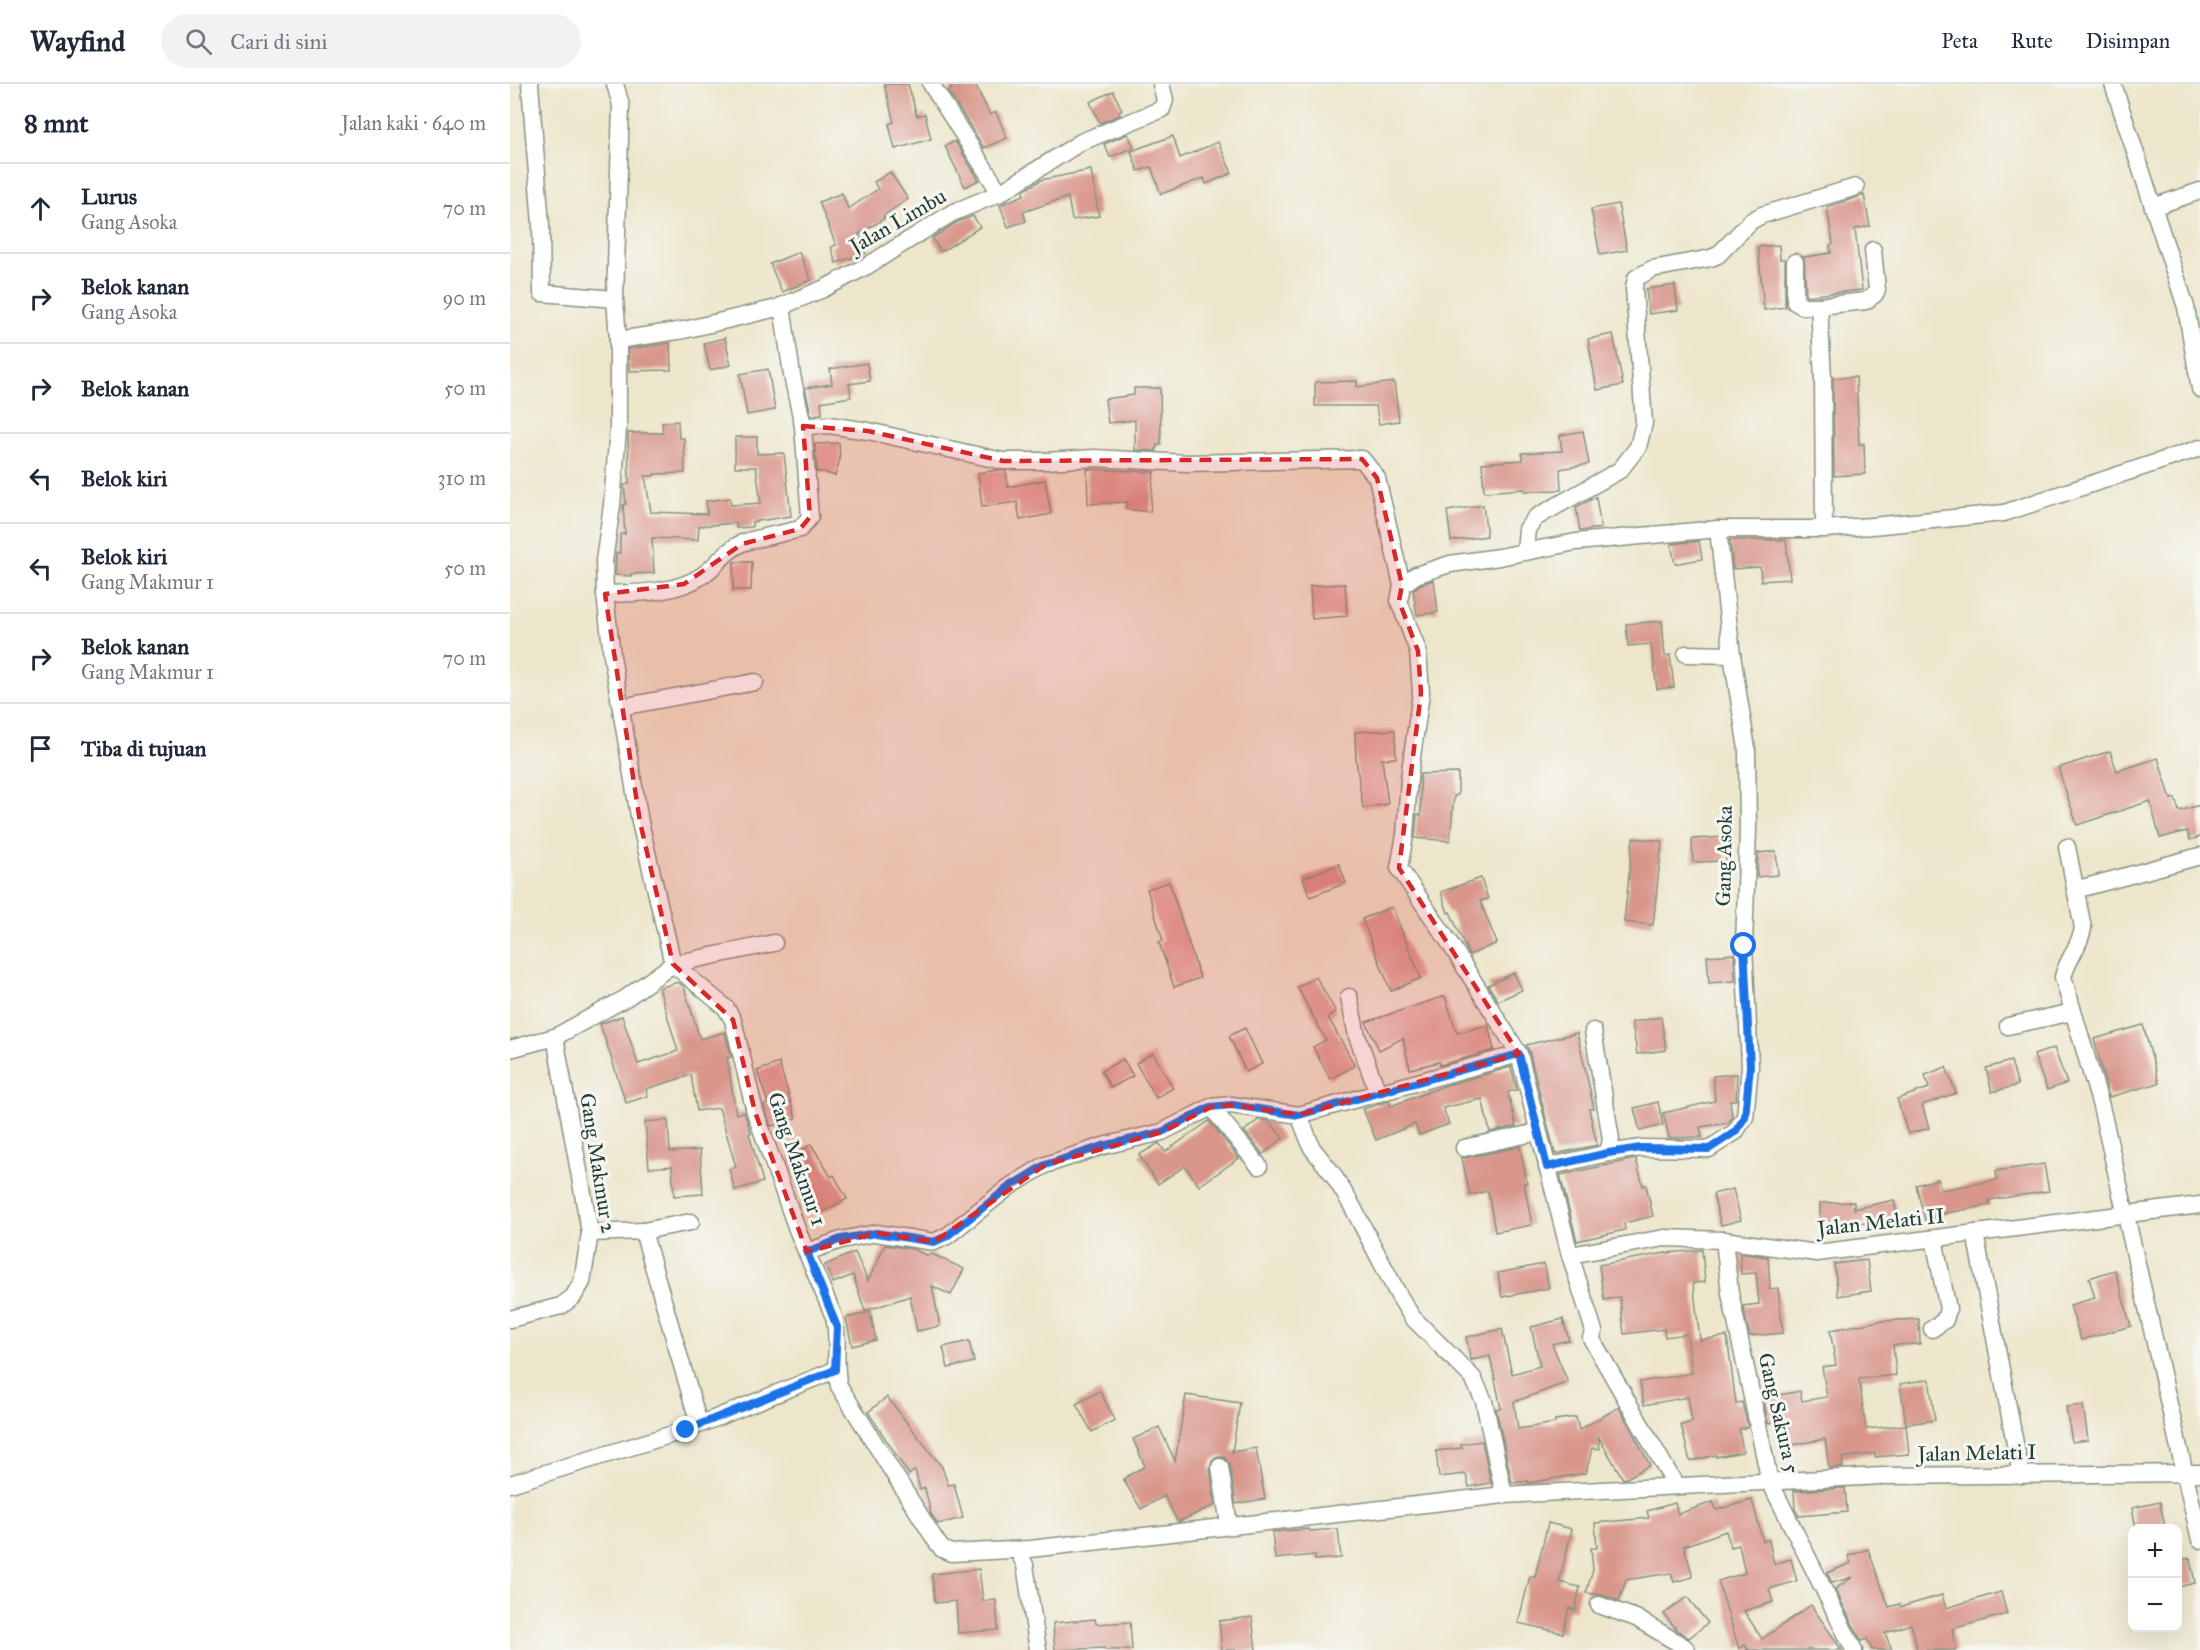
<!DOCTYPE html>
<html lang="id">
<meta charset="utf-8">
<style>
body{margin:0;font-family:"IM FELL Great Primer",serif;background:#f2f2f3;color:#1f2937}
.controls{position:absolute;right:18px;bottom:18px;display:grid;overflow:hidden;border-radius:12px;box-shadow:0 6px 24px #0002}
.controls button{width:54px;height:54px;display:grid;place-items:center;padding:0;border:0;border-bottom:2px solid #e0e1e3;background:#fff;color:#1f2937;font:30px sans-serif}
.stop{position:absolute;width:18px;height:18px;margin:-14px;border:4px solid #1a73e8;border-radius:50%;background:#fff}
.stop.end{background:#1a73e8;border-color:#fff;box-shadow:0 2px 6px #0008}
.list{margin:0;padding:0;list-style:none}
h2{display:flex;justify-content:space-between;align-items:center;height:78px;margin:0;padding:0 24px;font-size:26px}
h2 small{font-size:20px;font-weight:400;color:#747a83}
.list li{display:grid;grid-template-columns:39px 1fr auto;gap:18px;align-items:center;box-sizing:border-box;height:90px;padding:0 24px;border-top:2px solid #e0e1e3}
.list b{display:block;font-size:22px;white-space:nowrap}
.list p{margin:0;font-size:20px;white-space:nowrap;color:#747a83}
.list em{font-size:20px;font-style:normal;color:#747a83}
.icon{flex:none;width:33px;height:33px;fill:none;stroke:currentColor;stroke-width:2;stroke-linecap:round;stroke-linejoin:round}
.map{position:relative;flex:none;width:1690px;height:1566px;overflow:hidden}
header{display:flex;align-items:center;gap:36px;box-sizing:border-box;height:84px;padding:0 30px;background:#fff;border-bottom:2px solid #e0e1e3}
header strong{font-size:28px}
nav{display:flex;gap:33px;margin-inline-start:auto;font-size:21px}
.search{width:420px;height:54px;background:#f2f2f3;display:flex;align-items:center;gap:15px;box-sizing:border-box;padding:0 21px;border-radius:33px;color:#747a83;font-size:22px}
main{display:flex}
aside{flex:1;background:#fff}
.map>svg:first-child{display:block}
.building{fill:#d9968b}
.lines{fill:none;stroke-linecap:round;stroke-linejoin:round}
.minor-casing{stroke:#869280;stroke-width:19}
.minor{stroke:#fff;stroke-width:16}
.route{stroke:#1a73e8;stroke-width:8}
.marked{fill:#d62828;fill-opacity:0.2;stroke:#d62828;stroke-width:4.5;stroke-dasharray:12 8;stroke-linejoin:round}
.labels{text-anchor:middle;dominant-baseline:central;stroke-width:6;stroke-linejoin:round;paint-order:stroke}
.street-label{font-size:21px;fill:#1f3d34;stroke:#f6f6f2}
</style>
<header>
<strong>Wayfind</strong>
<div class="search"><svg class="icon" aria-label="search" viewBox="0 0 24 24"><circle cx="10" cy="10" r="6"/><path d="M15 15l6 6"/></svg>Cari di sini</div>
<nav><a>Peta</a><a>Rute</a><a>Disimpan</a></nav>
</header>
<main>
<aside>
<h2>8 mnt<small>Jalan kaki · 640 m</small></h2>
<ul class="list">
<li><svg class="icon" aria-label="ahead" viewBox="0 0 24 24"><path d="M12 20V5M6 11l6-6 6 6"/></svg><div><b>Lurus</b><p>Gang Asoka</p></div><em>70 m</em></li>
<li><svg class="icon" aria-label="right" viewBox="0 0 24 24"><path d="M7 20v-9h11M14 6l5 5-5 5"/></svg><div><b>Belok kanan</b><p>Gang Asoka</p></div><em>90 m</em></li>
<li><svg class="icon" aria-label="right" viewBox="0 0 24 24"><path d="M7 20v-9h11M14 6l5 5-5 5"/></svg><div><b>Belok kanan</b></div><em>50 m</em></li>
<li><svg class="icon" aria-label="left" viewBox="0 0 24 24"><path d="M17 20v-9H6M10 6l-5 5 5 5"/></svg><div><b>Belok kiri</b></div><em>310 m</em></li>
<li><svg class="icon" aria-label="left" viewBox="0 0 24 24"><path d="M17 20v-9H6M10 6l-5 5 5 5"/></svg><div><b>Belok kiri</b><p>Gang Makmur 1</p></div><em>50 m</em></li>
<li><svg class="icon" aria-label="right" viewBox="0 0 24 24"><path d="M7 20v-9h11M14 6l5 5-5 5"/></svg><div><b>Belok kanan</b><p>Gang Makmur 1</p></div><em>70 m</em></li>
<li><svg class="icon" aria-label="arrive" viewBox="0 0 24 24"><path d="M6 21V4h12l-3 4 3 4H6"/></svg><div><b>Tiba di tujuan</b></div></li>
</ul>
</aside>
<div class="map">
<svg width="1690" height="1566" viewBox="0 0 1690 1566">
<rect width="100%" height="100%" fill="#f6f6f2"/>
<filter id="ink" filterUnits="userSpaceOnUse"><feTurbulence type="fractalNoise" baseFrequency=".0167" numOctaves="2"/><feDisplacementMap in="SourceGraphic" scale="12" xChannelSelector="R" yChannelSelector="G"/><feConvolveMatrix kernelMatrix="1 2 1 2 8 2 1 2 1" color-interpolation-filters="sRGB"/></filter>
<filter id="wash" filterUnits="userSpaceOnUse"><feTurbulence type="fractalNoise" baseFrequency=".008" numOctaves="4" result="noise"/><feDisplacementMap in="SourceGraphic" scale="24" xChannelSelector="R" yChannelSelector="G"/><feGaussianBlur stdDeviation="1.35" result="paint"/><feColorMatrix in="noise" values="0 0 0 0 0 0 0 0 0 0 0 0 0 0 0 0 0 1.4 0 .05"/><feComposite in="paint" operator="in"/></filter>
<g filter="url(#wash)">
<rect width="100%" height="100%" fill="#ede6cb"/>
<g id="blocks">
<!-- building -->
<g class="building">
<polygon points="374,0 398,0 407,32 415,30 421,55 385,65 379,40 384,38"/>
<polygon points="440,0 465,0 480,31 486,28 497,54 474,64 438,7 442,5"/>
<polygon points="603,7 612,26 609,28 610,31 590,39 580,18"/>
<polygon points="618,50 624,63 600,73 594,60"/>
<polygon points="663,52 670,74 708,58 722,89 696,100 694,94 651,110 641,83 628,87 621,67"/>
<polygon points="445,57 469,96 455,103 435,62"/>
<polygon points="581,86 589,132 562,136 558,113 513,128 516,137 498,143 490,121 514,111 513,107 531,96"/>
<polygon points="380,88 398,115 373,132 375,134 349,150 356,169 326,179 321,163 326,161 309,118 332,109 338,125 368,105 364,98"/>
<polygon points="1354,111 1360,142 1345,145 1352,206 1296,212 1294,173 1321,169 1320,161 1323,160 1317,123"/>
<polygon points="1108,120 1117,166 1090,171 1081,125"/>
<polygon points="463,132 470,143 431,168 422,154 447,138"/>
<polygon points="1269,161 1270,175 1275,175 1275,223 1254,226 1248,163"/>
<polygon points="289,168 301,196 272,208 260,180"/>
<polygon points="1165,201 1168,226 1139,230 1136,205"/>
<polygon points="1103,250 1113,301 1087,306 1078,255"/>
<polygon points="215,254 221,281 200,286 194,259"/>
<polygon points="160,259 161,286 119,287 118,265"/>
<polygon points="357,279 360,297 339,300 341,313 311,318 312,330 301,331 295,304 322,300 320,285"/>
<polygon points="258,285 265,326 237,331 230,290"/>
<polygon points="1346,293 1349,360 1354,360 1355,390 1324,392 1323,294"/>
<polygon points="847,297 847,303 884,298 889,337 869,340 866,322 805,322 805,298"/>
<polygon points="624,304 650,304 651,361 647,361 646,367 625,366 625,336 598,339 595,315 624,311"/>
<polygon points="168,337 169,354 174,354 175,389 144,390 144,392 135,392 141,428 197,430 196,417 220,414 221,421 251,419 246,383 225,383 225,353 247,353 247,370 274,369 281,432 242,438 242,443 226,444 226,439 189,442 188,456 142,454 144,489 121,490 121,492 105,491 106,469 110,469 110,450 115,450 113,421 116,420 114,401 119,400 118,349 153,349 152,339"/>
<polygon points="1073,347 1079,380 1050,385 1051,406 1014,407 1014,405 974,408 972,379 1013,376 1012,369 1052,367 1050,351"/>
<polygon points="329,359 330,375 325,392 314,388 307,388 305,360"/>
<polygon points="577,385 644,388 640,428 616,425 617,418 578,420"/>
<polygon points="487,386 496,387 498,403 535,396 541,430 510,436 507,418 472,423 468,389"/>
<polygon points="1086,413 1091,444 1070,447 1066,423"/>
<polygon points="973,421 977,452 941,457 937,427"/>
<polygon points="1220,456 1276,456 1280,495 1251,497 1250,483 1223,485"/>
<polygon points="1189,457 1192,475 1165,480 1161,460"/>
<polygon points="224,478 242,478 241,506 223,506"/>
<polygon points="924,496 928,528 907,531 903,506 911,500"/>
<polygon points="835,500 837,532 802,535 800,502"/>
<polygon points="1152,537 1155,572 1160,571 1164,603 1147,605 1141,560 1118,562 1116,540"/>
<polygon points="885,646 886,674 872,675 878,720 853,724 846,676 845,648"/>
<polygon points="1600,667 1607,687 1648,674 1661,715 1665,714 1669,727 1690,721 1690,753 1680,756 1677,747 1650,754 1640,717 1567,741 1548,684"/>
<polygon points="948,689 948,711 944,712 940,757 905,754 907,730 911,731 910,690"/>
<polygon points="1215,753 1216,777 1183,778 1182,755"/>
<polygon points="1123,754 1152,757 1143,841 1114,838"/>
<polygon points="1266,767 1268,791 1247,793 1248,769"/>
<polygon points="829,780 836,799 800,813 793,794"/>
<polygon points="971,794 978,815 970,817 987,859 959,871 940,828 938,829 931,808"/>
<polygon points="659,798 690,894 664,903 649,858 653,857 637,805"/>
<polygon points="882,823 911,894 881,907 852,835"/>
<polygon points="1224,870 1225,897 1199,899 1197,872"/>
<polygon points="1004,889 1012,906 988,917 978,901"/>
<polygon points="806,893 826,928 818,933 845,982 820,995 803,963 816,956 787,903"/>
<polygon points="168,898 174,903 190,955 215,948 221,973 217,974 226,1030 234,1028 241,1049 239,1050 253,1098 225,1106 219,1085 226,1083 209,1024 187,1027 181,991 136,1005 138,1012 116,1019 90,940 112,932 128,980 168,967 149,904"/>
<polygon points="935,912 947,949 978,941 984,966 930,981 929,978 900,985 893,954 869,966 856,938"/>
<polygon points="1151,933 1156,966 1127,970 1122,938"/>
<polygon points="1633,941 1649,999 1599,1013 1584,955"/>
<polygon points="735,944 752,980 736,988 719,952"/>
<polygon points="1067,949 1084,1024 1079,1025 1087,1061 1045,1070 1019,967 1016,961"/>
<polygon points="1544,964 1557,999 1537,1006 1524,971"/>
<polygon points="643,969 663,1004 646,1014 626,979"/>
<polygon points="613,975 623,992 601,1004 591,987"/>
<polygon points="1501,977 1508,1001 1482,1008 1476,984"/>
<polygon points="269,979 286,1035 261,1042 254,1021 258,1020 247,987"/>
<polygon points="1001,983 1007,1006 998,1008 1006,1042 980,1048 972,1015 933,1024 939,1040 909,1051 905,1040 866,1056 853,1025 879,1017 881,1022 934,1002"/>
<polygon points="1436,983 1446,1009 1412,1021 1419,1044 1398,1050 1387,1015 1419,1004 1415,991"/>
<polygon points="1227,990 1226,1016 1220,1016 1222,1033 1218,1039 1190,1043 1192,1053 1159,1054 1153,1029 1205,1017 1203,992"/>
<polygon points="1148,1018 1153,1041 1130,1047 1124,1024"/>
<polygon points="158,1036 160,1068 190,1066 193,1110 164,1112 162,1082 139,1084 135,1038"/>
<polygon points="748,1036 759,1037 773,1054 753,1070 734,1047"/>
<polygon points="699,1037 729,1074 689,1102 675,1082 648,1100 629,1071 649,1059 655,1068"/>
<polygon points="301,1060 321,1093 324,1091 337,1115 308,1131 295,1108 298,1106 279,1074"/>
<polygon points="1010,1063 1017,1099 1014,1099 1022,1141 985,1148 978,1107 960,1111 952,1074"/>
<polygon points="1126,1075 1133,1102 1136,1101 1143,1132 1114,1139 1115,1146 1067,1157 1050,1091"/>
<polygon points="1534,1080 1539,1107 1479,1116 1480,1121 1437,1129 1415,1136 1406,1101 1428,1095 1431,1106 1487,1096 1486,1087"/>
<polygon points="1223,1105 1231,1136 1211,1141 1203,1110"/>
<polygon points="1384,1116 1388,1136 1359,1142 1358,1139 1310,1140 1310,1119 1344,1118 1344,1125"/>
<polygon points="375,1161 403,1165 418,1172 420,1169 454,1185 441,1211 422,1202 430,1242 407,1247 400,1212 355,1227 343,1191 323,1199 315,1181 345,1168 358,1197"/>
<polygon points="1192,1166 1195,1198 1183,1199 1190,1256 1217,1252 1226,1320 1232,1318 1238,1343 1229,1345 1233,1368 1206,1373 1206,1371 1180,1377 1171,1341 1182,1338 1178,1313 1134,1321 1130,1298 1182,1289 1177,1250 1155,1253 1154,1245 1114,1250 1110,1213 1094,1216 1089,1181 1155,1169"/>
<polygon points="1230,1169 1258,1173 1260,1205 1268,1204 1273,1249 1240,1252 1233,1222 1249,1220 1246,1189 1231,1190"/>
<polygon points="1357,1176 1361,1207 1328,1212 1324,1180"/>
<polygon points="1034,1180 1039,1204 992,1213 988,1189"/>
<polygon points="1605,1186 1621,1242 1571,1256 1560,1221 1585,1214 1579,1194"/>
<polygon points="360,1228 366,1256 342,1262 336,1234"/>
<polygon points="1053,1235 1059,1256 1042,1260 1058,1298 1004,1318 1008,1345 1045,1339 1045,1336 1066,1333 1069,1346 1109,1323 1140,1381 1117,1394 1113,1395 1088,1352 1090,1365 1082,1364 1076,1389 1018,1399 1018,1397 1002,1399 986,1325 991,1324 980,1272 961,1276 956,1253 992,1245 1002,1290 1030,1282 1021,1243"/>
<polygon points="1409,1235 1410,1260 1383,1261 1386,1291 1349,1295 1356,1345 1396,1341 1399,1370 1365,1373 1365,1369 1332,1374 1333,1383 1319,1384 1315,1355 1272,1363 1267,1338 1258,1339 1253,1314 1290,1307 1292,1317 1317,1313 1312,1283 1326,1281 1320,1246 1371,1237"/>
<polygon points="459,1257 464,1278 438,1284 433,1263"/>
<polygon points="1419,1295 1425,1336 1396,1340 1390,1300"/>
<polygon points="590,1307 605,1336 582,1348 566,1320"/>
<polygon points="676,1311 730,1319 722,1368 746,1364 755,1415 726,1420 720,1381 714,1373 709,1373 703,1375 700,1384 705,1421 668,1438 654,1412 631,1425 613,1395 635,1382 623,1355 649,1343 665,1377"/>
<polygon points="377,1313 432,1383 438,1401 444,1400 453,1434 428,1440 421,1430 415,1404 410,1406 405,1386 399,1391 358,1328"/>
<polygon points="1573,1321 1578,1356 1562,1358 1556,1323"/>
<polygon points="972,1357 981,1399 959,1403 956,1390 929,1393 926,1367 952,1364 951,1360"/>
<polygon points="1335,1404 1337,1428 1289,1432 1285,1425 1284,1407"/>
<polygon points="1242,1416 1253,1457 1259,1456 1264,1480 1281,1475 1287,1497 1259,1505 1263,1518 1234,1527 1252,1555 1301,1521 1332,1566 1236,1566 1238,1565 1235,1561 1229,1565 1208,1497 1235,1489 1229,1461 1221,1463 1216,1447 1174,1462 1183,1493 1164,1498 1161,1489 1116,1496 1109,1517 1092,1511 1076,1509 1083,1486 1081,1464 1087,1464 1085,1439 1139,1434 1137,1427 1165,1419 1168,1430 1203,1418 1206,1426"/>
<polygon points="1650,1418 1655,1444 1626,1444 1622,1424"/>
<polygon points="1038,1439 1062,1445 1049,1498 1070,1503 1065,1526 1059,1524 1053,1549 1008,1539 1020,1492 1025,1493"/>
<polygon points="799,1445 800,1447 828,1445 831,1474 805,1476 805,1471 765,1475 762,1448"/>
<polygon points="1358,1465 1379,1523 1390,1520 1391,1523 1432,1511 1436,1524 1491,1508 1497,1530 1442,1545 1446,1566 1407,1566 1401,1540 1375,1549 1382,1566 1362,1566 1357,1555 1351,1557 1325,1505 1343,1493 1322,1499 1317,1489 1341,1479 1338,1472"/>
<polygon points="1680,1474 1685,1499 1668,1503 1668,1476"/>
<polygon points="469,1485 473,1517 486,1516 488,1546 448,1549 446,1517 425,1519 422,1490"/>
<polygon points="1177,1513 1198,1539 1179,1554 1167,1546 1154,1530"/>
<polygon points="742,1533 746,1566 712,1566 709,1537"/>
<polygon points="585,1535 586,1540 620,1538 622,1566 595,1566 594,1564 545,1566 543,1539"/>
</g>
</g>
</g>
<g filter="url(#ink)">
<use href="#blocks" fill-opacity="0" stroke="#869280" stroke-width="1.5"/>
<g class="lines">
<defs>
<g id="minor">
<polyline points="20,0 31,141 32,209 105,215"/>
<polyline points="421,0 490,109"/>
<polyline points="1603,0 1676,223 1690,305"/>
<polyline points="1643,123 1690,107"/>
<polyline points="1285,178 1285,218 1292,222 1309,222 1356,217 1365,210 1367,206 1363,166"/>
<polyline points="1309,222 1313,294 1314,445"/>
<polyline points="108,256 174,246 267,224 313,205 357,182 442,129 490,109 571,58 652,25 655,16 651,0"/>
<polyline points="293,342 319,341 358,347 493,377 536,377 584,374 677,379 852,375 867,394 892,501"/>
<polyline points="1015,467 1017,445 1025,434 1110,386 1128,363 1134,339 1124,204 1126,194 1142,185 1201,174 1208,171 1241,137 1252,131 1346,103"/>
<path d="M95,510C126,509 166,510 193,491C207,481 216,466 232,459C250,453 271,450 290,445L300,433L293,342L282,291L272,222"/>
<polyline points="1176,570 1222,571"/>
<polyline points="111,623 245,598"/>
<path d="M1557,763L1573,844C1570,862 1557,876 1553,893L1591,1022L1690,1456"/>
<polyline points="1565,806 1690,772"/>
<path d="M163,880L216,924L223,936L245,1028L288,1148L324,1233C330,1256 323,1279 329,1302L426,1457L432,1465L441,1469L520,1465L994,1411L1373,1392L1690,1389"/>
<polyline points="163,880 264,859"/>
<polyline points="839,913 847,952 868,1009"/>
<polyline points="1498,942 1563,928"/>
<polyline points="1083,947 1101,1055 1098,1069"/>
<polyline points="0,965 45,953 116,914 163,880 130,738 102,572 95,510 94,477 102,421 108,345 108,256 105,215 111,21 105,0"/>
<polyline points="701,1023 749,1082"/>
<polyline points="789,1031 802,1064 822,1089 841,1120 888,1210 902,1233 963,1294 974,1317 994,1411"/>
<polyline points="954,1064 1028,1048"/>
<polyline points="1037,1083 1098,1069 1131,1064 1199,1065 1225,1048 1235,1033 1240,982 1234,862 1238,745 1237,665 1222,571 1208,445"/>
<polyline points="133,1147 189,1340"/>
<polyline points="80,1149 133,1147 181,1138"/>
<polyline points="1465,1149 1511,1391"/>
<polyline points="1214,1156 1220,1209 1260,1398 1344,1566"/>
<polyline points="297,1168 331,1156 366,1149 424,1158 437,1152 499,1103 535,1081 593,1062 652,1048 701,1023 721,1021 789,1031 1009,970"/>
<polyline points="1060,1171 1154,1154 1214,1156 1307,1169 1690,1121"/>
<polyline points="0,1235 51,1222 63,1213 72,1198 80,1149 45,953"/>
<polyline points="1422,1245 1435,1236 1438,1225 1424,1155"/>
<polyline points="710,1383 719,1441"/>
<polyline points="0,1400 176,1346 325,1286"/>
<polyline points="1166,1402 1081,1254 1084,1247 1060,1171 1009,970 939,858 889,784 895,751 899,694 911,609 908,567 889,517 892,501 906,491 940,480 989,473 1066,458 1208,445 1314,445 1362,442 1494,429 1690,364"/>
<polyline points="508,1466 515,1481 528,1566"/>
<polyline points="1089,1521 1126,1534 1173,1562 1177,1566"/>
</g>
</defs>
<!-- minor casing -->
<use href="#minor" class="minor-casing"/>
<!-- minor -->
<use href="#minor" class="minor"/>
</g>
</g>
<g class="lines" filter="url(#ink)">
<!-- route -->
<polyline class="route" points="176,1346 325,1286 327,1243 297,1168 331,1155 366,1149 424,1158 437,1152 499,1103 535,1081 593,1062 652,1048 700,1023 722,1021 789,1031 1009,970 1037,1083 1098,1069 1131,1064 1199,1065 1225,1048 1235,1033 1240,982 1234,862"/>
</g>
<!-- marked area -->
<path class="marked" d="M293,342L358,347L493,377L852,375L867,394L892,501L889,517L908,567L911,609L889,784L1009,970L789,1031L721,1021L701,1023L652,1048L535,1081L424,1158L366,1149L297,1168L245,1028L223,936L163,880L130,738L95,510L174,500L232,460L290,445L300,433Z"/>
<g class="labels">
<!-- street labels -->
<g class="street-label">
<text transform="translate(388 137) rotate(-30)">Jalan Limbu</text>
<text transform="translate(1214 772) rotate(-89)">Gang Asoka</text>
<text transform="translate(287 1075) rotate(71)">Gang Makmur 1</text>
<text transform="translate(88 1079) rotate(81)">Gang Makmur 2</text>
<text transform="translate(1371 1138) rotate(-6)">Jalan Melati II</text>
<text transform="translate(1269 1329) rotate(77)">Gang Sakura 5</text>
<text transform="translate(1467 1369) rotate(-1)">Jalan Melati I</text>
</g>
</g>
</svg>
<div class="controls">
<button>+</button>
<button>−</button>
</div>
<div class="stop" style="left:1234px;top:862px"></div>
<div class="stop end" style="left:176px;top:1346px"></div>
</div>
</main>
